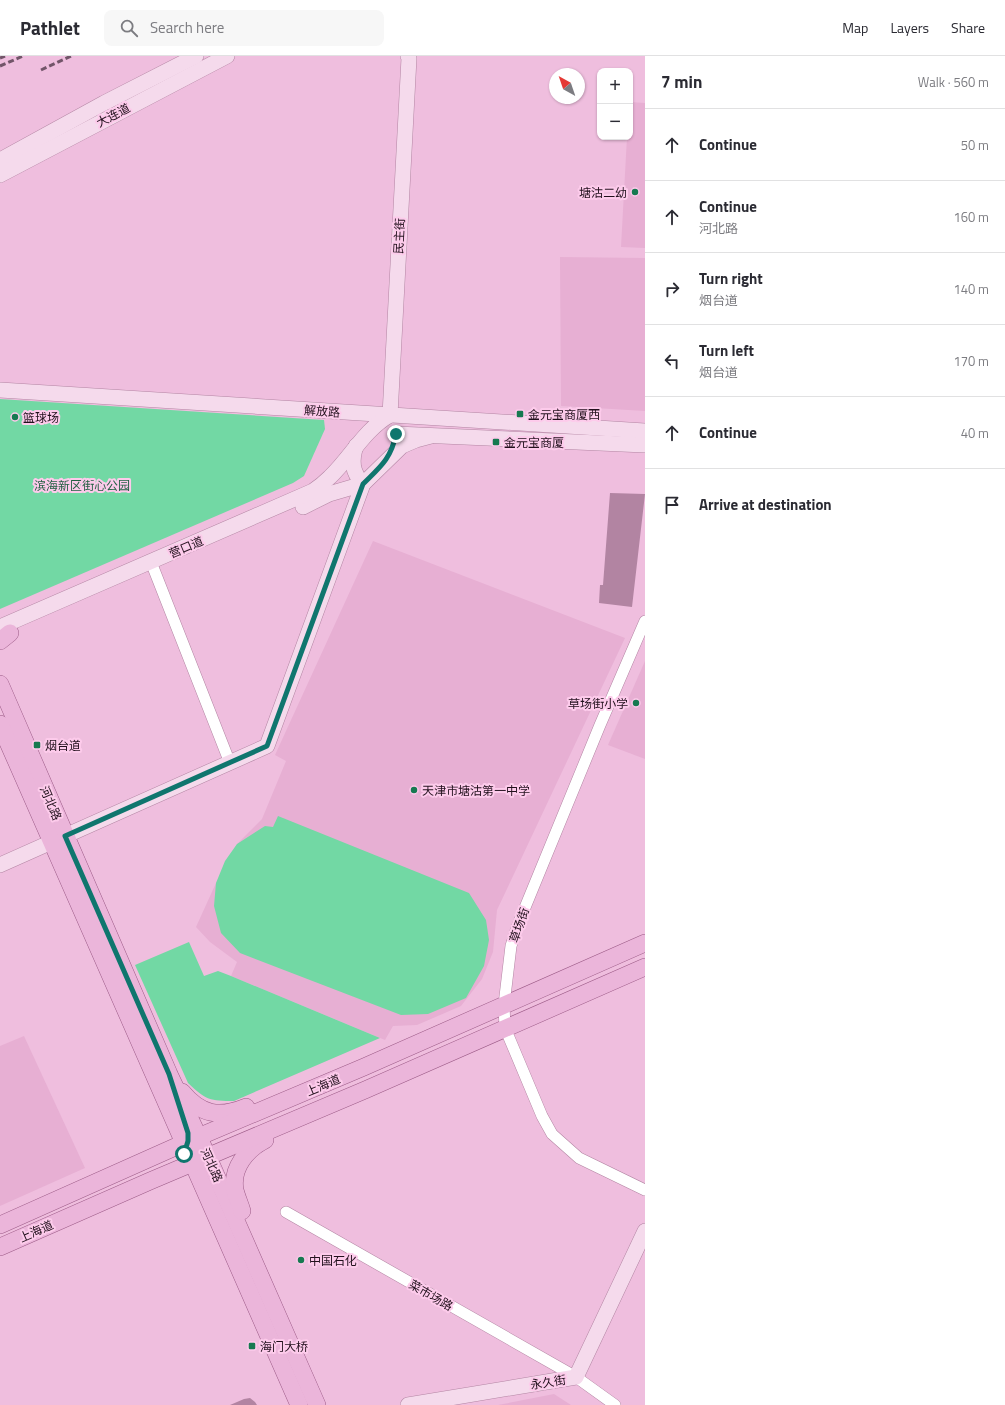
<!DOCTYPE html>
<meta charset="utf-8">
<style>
body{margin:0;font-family:"Titillium Web","Noto Sans SC",sans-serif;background:#f7f7f7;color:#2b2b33}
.controls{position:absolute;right:12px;top:12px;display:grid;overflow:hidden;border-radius:8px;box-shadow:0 1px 3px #0004}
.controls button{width:36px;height:36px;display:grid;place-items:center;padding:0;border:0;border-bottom:1px solid #e1e1e2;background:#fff;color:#2b2b33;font:20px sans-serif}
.compass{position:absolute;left:549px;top:12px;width:36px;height:36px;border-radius:50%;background:#fff;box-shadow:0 1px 3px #0004;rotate:320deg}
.stop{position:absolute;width:12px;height:12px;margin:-9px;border:3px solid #0f766e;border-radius:50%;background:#fff}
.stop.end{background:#0f766e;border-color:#fff;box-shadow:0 1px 4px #0008}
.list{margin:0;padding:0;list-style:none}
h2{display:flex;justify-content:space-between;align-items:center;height:52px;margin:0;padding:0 16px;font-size:17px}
h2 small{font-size:13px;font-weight:400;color:#7c7c81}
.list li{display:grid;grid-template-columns:26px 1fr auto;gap:12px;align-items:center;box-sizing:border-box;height:72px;padding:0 16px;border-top:1px solid #e1e1e2}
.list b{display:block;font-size:15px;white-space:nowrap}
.list p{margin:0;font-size:13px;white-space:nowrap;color:#7c7c81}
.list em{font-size:13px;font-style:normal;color:#7c7c81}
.icon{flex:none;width:22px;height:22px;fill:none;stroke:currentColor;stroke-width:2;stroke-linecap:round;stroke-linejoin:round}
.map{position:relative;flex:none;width:645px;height:1349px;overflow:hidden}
header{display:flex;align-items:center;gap:24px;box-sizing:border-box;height:56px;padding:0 20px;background:#fff;border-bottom:1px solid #e1e1e2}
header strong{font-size:19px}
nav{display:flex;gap:22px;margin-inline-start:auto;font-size:14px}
.search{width:280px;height:36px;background:#f7f7f7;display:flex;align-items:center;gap:10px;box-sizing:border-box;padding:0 14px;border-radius:8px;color:#7c7c81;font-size:15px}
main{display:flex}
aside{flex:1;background:#fff}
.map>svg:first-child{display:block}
.built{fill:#e7afd3}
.green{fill:#72d8a4}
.building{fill:#b284a2}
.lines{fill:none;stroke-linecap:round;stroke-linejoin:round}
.street-casing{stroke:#b385a3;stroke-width:12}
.secondary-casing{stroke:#b385a3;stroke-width:16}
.primary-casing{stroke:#9c5b87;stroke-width:18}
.street{stroke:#fff;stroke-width:11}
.secondary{stroke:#f5daec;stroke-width:15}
.primary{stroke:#ebb5da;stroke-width:17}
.rail{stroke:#725569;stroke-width:3;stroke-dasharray:6 3;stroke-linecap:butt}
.route{stroke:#0f766e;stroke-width:5}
.poi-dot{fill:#167950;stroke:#fdcbeb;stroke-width:1.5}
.labels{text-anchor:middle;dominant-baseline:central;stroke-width:4;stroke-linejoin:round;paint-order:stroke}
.street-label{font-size:12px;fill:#21101c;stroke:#fdcbeb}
.poi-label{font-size:12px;fill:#21101c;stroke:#fdcbeb;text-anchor:start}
.park-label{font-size:12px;fill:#236043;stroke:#fdcbeb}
</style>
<header>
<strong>Pathlet</strong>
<div class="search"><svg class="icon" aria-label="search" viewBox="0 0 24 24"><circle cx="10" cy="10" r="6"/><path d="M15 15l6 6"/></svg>Search here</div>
<nav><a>Map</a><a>Layers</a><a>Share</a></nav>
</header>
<main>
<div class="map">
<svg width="645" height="1349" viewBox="0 0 645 1349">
<rect width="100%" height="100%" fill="#efbede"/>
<!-- built -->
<g class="built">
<polygon points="630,46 645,47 645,192 621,191 627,81 630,81"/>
<polygon points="560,201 645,202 645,355 561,350"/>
<polygon points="373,485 625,582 497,854 493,896 482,923 461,950 417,969 393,970 385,984 231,920 237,906 210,886 196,871 216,827 237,788 262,763 286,705 275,699"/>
<polygon points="645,605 645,703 608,689"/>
<polygon points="24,980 85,1112 0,1150 0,990"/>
<polygon points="554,1338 571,1349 498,1349"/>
</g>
<!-- green -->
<g class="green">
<polygon points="0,343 324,364 325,373 304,420 293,427 0,553"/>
<polygon points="278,760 469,837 486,864 489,884 484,910 466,942 428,958 401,959 240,897 221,877 214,850 216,827 225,805 237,788 265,770 273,771"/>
<path d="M189,886L204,920L218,915L231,920L380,982L234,1045C210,1045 206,1044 188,1027L135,909Z"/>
</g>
<!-- building -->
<g class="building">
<polygon points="610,437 645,438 632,551 599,547 600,529 603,529"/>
<polygon points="250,1342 255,1346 257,1349 230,1349 244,1343"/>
</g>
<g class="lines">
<defs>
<g id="street">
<polyline points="151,506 230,707"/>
<polyline points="645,565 600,669 517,871 511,890 508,915 504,949 505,972 542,1060 552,1078 579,1102 645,1134"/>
<polyline points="286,1156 576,1321 615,1349"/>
</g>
<g id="secondary">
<polyline points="0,104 104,47 196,0"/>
<polyline points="0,119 227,0"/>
<polyline points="0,334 645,375"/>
<polyline points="390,359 409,2 408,0"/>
<polyline points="396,378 645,389"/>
<path d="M356,390C351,405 352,416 363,428"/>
<polyline points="303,451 329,438 363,428"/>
<path d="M0,571L313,435C319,431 325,426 330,421C351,401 364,374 390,359"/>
<polyline points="0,809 267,690 363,428 402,390 416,384 431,380"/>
<polyline points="408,1349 576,1321 645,1175"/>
</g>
<g id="primary">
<polyline points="0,585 10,577"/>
<polyline points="0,628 169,1018 208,1101 317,1349"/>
<polyline points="0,668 299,1349"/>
<path d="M182,1036C201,1059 219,1062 246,1051"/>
<path d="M242,1155C240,1148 237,1142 235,1134C231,1112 247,1093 265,1084"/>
<polyline points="0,1169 184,1087 364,1011 645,887"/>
<polyline points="0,1191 150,1125 365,1034 645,911"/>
</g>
</defs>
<!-- street casing -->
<use href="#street" class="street-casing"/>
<!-- secondary casing -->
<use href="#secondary" class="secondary-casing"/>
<!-- primary casing -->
<use href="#primary" class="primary-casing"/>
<!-- street -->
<use href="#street" class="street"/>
<!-- secondary -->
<use href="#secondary" class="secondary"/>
<!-- primary -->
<use href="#primary" class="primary"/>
<!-- rail -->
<g class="rail">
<polyline points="0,2 5,0"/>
<polyline points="0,10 23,0"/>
<polyline points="41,14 71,0"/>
</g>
</g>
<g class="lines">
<!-- route -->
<path class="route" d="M184,1098L188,1085V1077L169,1018L65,780L267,690L363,428C380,411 391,403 396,378"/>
</g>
<!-- markers -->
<g class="poi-dot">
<circle cx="635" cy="136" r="4"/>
<rect x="516" y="354" width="8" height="8" rx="2"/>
<circle cx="15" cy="361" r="4"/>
<rect x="492" y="382" width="8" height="8" rx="2"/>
<circle cx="636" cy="647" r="4"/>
<rect x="33" y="685" width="8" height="8" rx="2"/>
<circle cx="414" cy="734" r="4"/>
<circle cx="301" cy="1204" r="4"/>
<rect x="248" y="1286" width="8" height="8" rx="2"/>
</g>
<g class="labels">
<!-- street labels -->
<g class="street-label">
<text transform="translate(113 59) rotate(-28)">大连道</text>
<text transform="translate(399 180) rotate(-87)">民主街</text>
<text transform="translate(322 355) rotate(4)">解放路</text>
<text transform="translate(186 491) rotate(-23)">营口道</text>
<text transform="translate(51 747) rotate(67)">河北路</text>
<text transform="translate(519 869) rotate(-71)">草场街</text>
<text transform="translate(323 1029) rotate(-23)">上海道</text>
<text transform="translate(212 1109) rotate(66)">河北路</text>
<text transform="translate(36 1175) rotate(-24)">上海道</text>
<text transform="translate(431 1239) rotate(30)">菜市场路</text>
<text transform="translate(548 1326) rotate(-9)">永久街</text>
</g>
<!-- poi labels -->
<g class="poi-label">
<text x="627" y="136" text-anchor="end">塘沽二幼</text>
<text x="528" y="358">金元宝商厦西</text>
<text x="23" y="361">篮球场</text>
<text x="504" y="386">金元宝商厦</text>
<text x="628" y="647" text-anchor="end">草场街小学</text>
<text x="45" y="689">烟台道</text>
<text x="422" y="734">天津市塘沽第一中学</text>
<text x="309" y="1204">中国石化</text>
<text x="260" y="1290">海门大桥</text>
</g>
<!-- park labels -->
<g class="park-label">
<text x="82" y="429">滨海新区街心公园</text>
</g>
</g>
</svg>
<div class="controls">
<button>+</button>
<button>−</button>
</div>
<svg class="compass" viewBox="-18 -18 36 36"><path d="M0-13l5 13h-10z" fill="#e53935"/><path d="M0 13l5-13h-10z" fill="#7c7c81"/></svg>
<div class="stop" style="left:184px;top:1098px"></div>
<div class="stop end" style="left:396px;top:378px"></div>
</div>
<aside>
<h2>7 min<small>Walk · 560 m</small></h2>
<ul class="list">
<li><svg class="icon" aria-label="ahead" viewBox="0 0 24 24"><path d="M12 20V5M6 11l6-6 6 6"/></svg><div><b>Continue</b></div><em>50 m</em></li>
<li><svg class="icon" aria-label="ahead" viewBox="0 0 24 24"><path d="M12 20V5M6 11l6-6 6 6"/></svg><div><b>Continue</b><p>河北路</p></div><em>160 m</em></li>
<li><svg class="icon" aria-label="right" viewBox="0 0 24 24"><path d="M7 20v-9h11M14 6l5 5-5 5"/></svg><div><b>Turn right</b><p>烟台道</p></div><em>140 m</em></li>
<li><svg class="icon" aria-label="left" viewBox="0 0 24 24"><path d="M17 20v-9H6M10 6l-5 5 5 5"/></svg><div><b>Turn left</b><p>烟台道</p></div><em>170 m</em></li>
<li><svg class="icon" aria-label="ahead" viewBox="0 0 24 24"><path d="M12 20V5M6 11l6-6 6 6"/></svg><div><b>Continue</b></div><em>40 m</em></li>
<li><svg class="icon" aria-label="arrive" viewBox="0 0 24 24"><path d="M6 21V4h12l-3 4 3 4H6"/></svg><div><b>Arrive at destination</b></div></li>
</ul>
</aside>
</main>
